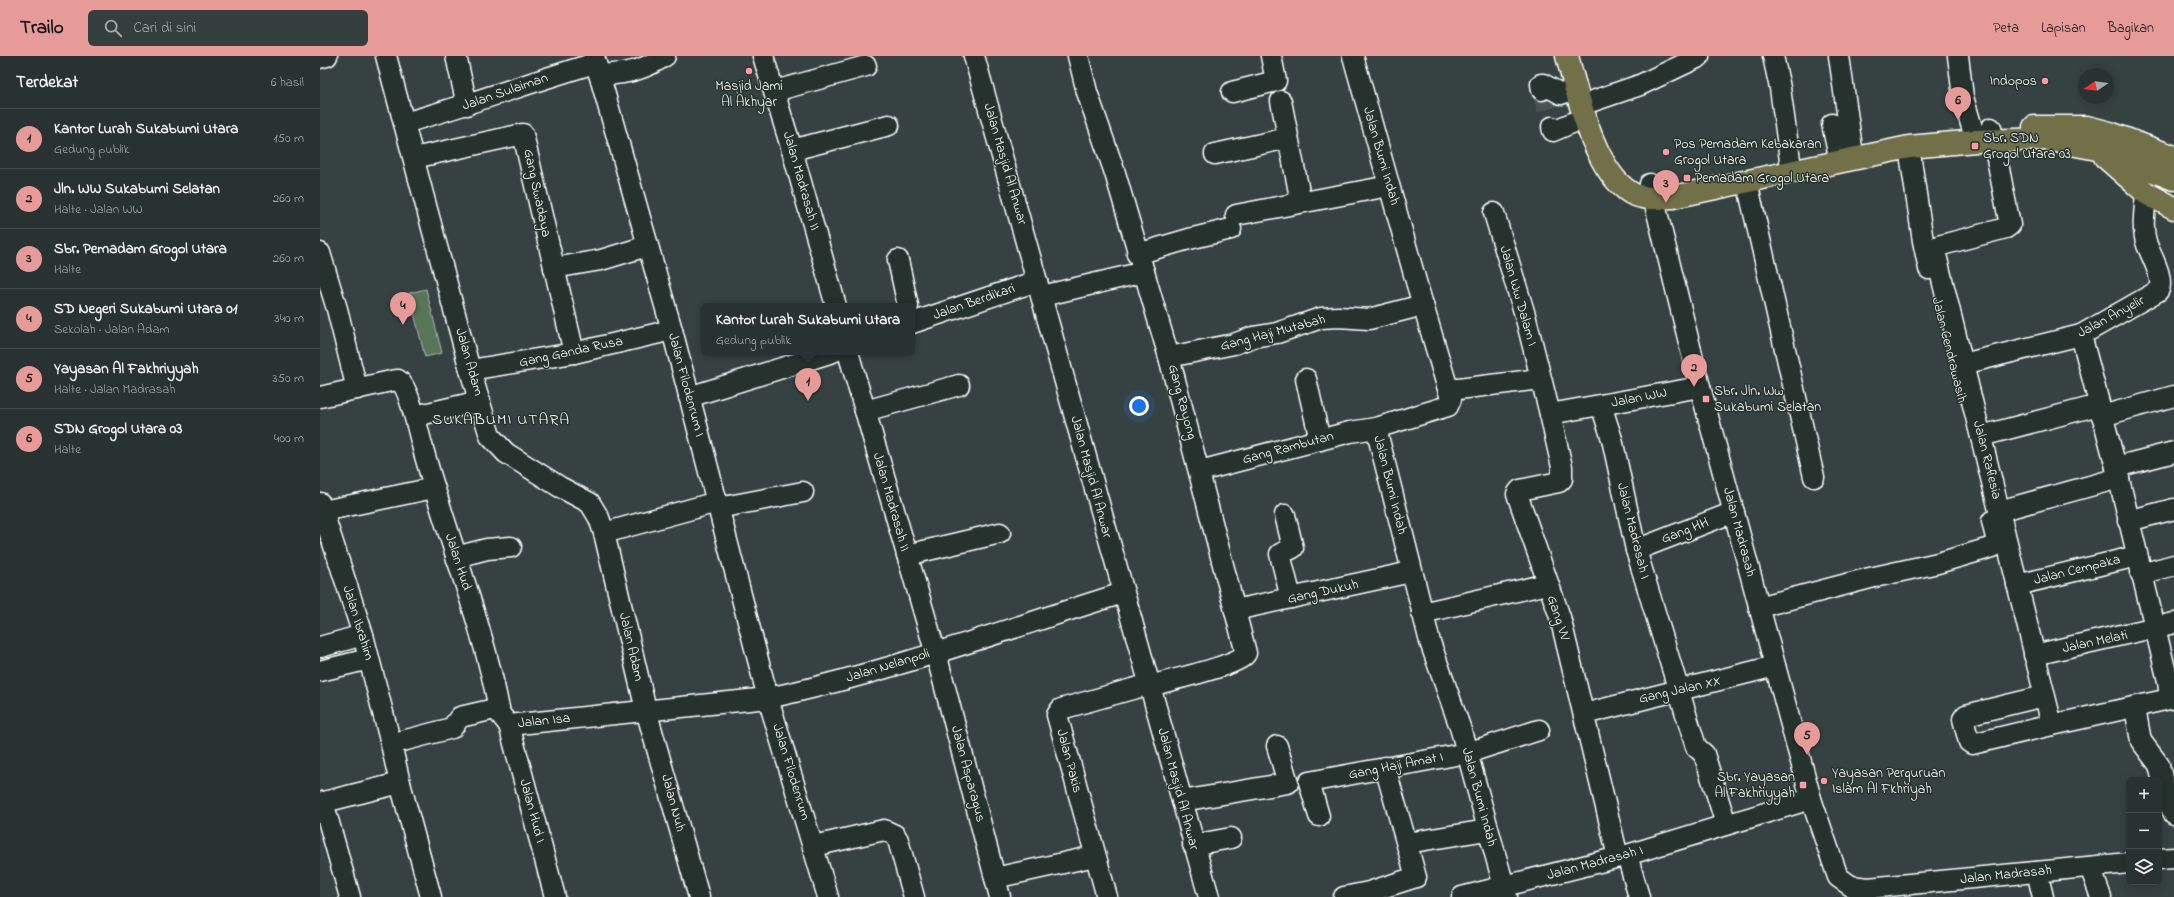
<!DOCTYPE html>
<html lang="id">
<meta charset="utf-8">
<style>
body{margin:0;font-family:"Indie Flower",sans-serif;background:#343e3e;color:#f1f3f6}
.controls{position:absolute;right:12px;bottom:12px;display:grid;overflow:hidden;border-radius:6px;box-shadow:0 2px 10px #0003}
.controls button{width:36px;height:36px;display:grid;place-items:center;padding:0;border:0;border-bottom:1px solid #444d4d;background:#283232;color:#f1f3f6;font:20px sans-serif}
.compass{position:absolute;left:1758px;top:12px;width:36px;height:36px;border-radius:50%;background:#283232;box-shadow:0 2px 10px #0003;rotate:257deg}
.you{position:absolute;left:819px;top:350px;width:14px;height:14px;margin:-10px;border:3px solid #fff;border-radius:50%;background:#1a73e8;box-shadow:0 0 0 6px #1a73e833}
.badge{display:grid;place-items:center;width:26px;height:26px;border-radius:50%;background:#e69b98;color:#111;font-size:13px;font-weight:700}
.pin{position:absolute;translate:-50% -33px;filter:drop-shadow(0 1px 2px #0008)}
.pin::after{content:'';position:absolute;top:21px;width:14px;height:12px;background:inherit;clip-path:polygon(0 0,100% 0,50% 100%)}
.popup{position:absolute;left:381px;top:247px;width:214px;height:52px;box-sizing:border-box;display:grid;place-content:center;border-radius:6px;background:#283232;filter:drop-shadow(0 1px 3px #0005);font-size:13px;white-space:nowrap;color:#a5aaac}
.popup b{font-size:15px;color:#f1f3f6}
.popup::after{content:'';position:absolute;left:50%;top:100%;margin-left:-8px;border:8px solid transparent;border-top-color:#283232}
.list{margin:0;padding:0;list-style:none}
h2{display:flex;justify-content:space-between;align-items:center;height:52px;margin:0;padding:0 16px;font-size:17px}
h2 small{font-size:13px;font-weight:400;color:#a5aaac}
.list li{display:grid;grid-template-columns:26px 1fr auto;gap:12px;align-items:center;box-sizing:border-box;height:60px;padding:0 16px;border-top:1px solid #444d4d}
.list b{display:block;font-size:15px;white-space:nowrap}
.list p{margin:0;font-size:13px;white-space:nowrap;color:#a5aaac}
.list em{font-size:13px;font-style:normal;color:#a5aaac}
.icon{flex:none;width:22px;height:22px;fill:none;stroke:currentColor;stroke-width:2;stroke-linecap:round;stroke-linejoin:round}
.map{position:relative;flex:none;width:1854px;height:841px;overflow:hidden}
header{display:flex;align-items:center;gap:24px;box-sizing:border-box;height:56px;padding:0 20px;background:#e69b98;color:#111}
header strong{font-size:19px}
nav{display:flex;gap:22px;margin-inline-start:auto;font-size:14px}
.search{width:280px;height:36px;background:#343e3e;display:flex;align-items:center;gap:10px;box-sizing:border-box;padding:0 14px;border-radius:6px;color:#a5aaac;font-size:15px}
main{display:flex}
aside{flex:1;background:#283232}
.map>svg:first-child{display:block}
.green{fill:#58745a;stroke:#acbaac}
.lines{fill:none;stroke-linecap:round;stroke-linejoin:round}
.minor-tunnel{stroke:#4a5555;stroke-width:20;stroke-dasharray:20 10;stroke-linecap:butt}
.minor-casing{stroke:#fff;stroke-width:23}
.major-casing{stroke:#fff;stroke-width:25}
.minor{stroke:#26332d;stroke-width:20}
.major{stroke:#71704a;stroke-width:22}
.poi-dot{fill:#ff9aa2;stroke:#26332d;stroke-width:1.5}
.labels{text-anchor:middle;dominant-baseline:central;stroke-width:3;stroke-linejoin:round;paint-order:stroke}
.poi-label{font-size:14px;fill:#fff;stroke:#26332d;text-anchor:start}
.street-label{font-size:14px;fill:#fff;stroke:#26332d}
.quarter-label{font-size:16px;letter-spacing:1px;fill:#fff;stroke:#26332d}
</style>
<header>
<strong>Trailo</strong>
<div class="search"><svg class="icon" aria-label="search" viewBox="0 0 24 24"><circle cx="10" cy="10" r="6"/><path d="M15 15l6 6"/></svg>Cari di sini</div>
<nav><a>Peta</a><a>Lapisan</a><a>Bagikan</a></nav>
</header>
<main>
<aside>
<h2>Terdekat<small>6 hasil</small></h2>
<ul class="list">
<li><span class="badge">1</span><div><b>Kantor Lurah Sukabumi Utara</b><p>Gedung publik</p></div><em>150 m</em></li>
<li><span class="badge">2</span><div><b>Jln. WW Sukabumi Selatan</b><p>Halte · Jalan WW</p></div><em>260 m</em></li>
<li><span class="badge">3</span><div><b>Sbr. Pemadam Grogol Utara</b><p>Halte</p></div><em>260 m</em></li>
<li><span class="badge">4</span><div><b>SD Negeri Sukabumi Utara 01</b><p>Sekolah · Jalan Adam</p></div><em>340 m</em></li>
<li><span class="badge">5</span><div><b>Yayasan Al Fakhriyyah</b><p>Halte · Jalan Madrasah</p></div><em>350 m</em></li>
<li><span class="badge">6</span><div><b>SDN Grogol Utara 03</b><p>Halte</p></div><em>400 m</em></li>
</ul>
</aside>
<div class="map">
<svg width="1854" height="841" viewBox="0 0 1854 841">
<rect width="100%" height="100%" fill="#364242"/>
<filter id="ink" filterUnits="userSpaceOnUse"><feTurbulence type="fractalNoise" baseFrequency=".025" numOctaves="2"/><feDisplacementMap in="SourceGraphic" scale="8" xChannelSelector="R" yChannelSelector="G"/><feConvolveMatrix kernelMatrix="1 2 1 2 8 2 1 2 1" color-interpolation-filters="sRGB"/></filter>
<g filter="url(#ink)">
<!-- green -->
<polygon class="green" points="106,233 122,297 105,301 89,237"/>
<g class="lines">
<!-- minor-tunnel -->
<polyline class="minor-tunnel" points="1222,34 1232,71"/>
<defs>
<g id="minor">
<polyline points="66,0 150,314 170,380 186,397 240,431 270,447 279,462 284,477 326,654 379,841"/>
<polyline points="136,0 147,49"/>
<polyline points="274,0 352,274 448,642 508,841"/>
<polyline points="443,0 472,94 516,250"/>
<polyline points="654,0 889,841"/>
<path d="M758,0L767,36L795,117L849,301L926,597C922,609 846,625 830,630"/>
<polyline points="1033,0 1097,229 1131,343 1128,350 1056,372 1110,586 1140,671 1187,841"/>
<polyline points="1453,0 1460,32 1470,104"/>
<polyline points="1519,0 1532,92"/>
<polyline points="1638,0 1643,41 1656,85"/>
<polyline points="0,2 7,0"/>
<path d="M279,18C304,20 324,14 345,0"/>
<polyline points="1222,34 1221,28 1223,28 1241,38 1256,32"/>
<polyline points="455,35 546,10"/>
<polyline points="912,36 956,25 951,0"/>
<polyline points="961,45 981,146"/>
<polyline points="1273,45 1320,29 1379,1"/>
<path d="M84,67C148,49 211,26 275,7"/>
<polyline points="1512,68 1520,106"/>
<polyline points="1232,71 1233,75 1266,61"/>
<polyline points="1671,72 1690,169 1686,172 1618,190 1615,195 1732,669 1854,642"/>
<polyline points="1589,91 1603,185 1609,213"/>
<polyline points="472,94 569,69"/>
<polyline points="895,98 968,82"/>
<polyline points="94,102 203,78 254,297"/>
<polyline points="1427,126 1494,421"/>
<polyline points="1330,128 1380,331 1491,743 1518,821 1531,830 1548,832 1809,807"/>
<polyline points="1174,157 1205,259 1230,358 1380,331"/>
<polyline points="916,159 1069,130"/>
<polyline points="0,197 17,253 37,333"/>
<polyline points="817,198 869,183 911,173"/>
<polyline points="578,204 588,250"/>
<polyline points="234,212 281,204 327,190"/>
<polyline points="722,240 824,216"/>
<polyline points="592,267 717,225"/>
<polyline points="1761,279 1796,411 1848,625 1850,643"/>
<polyline points="528,296 618,605 680,841"/>
<polyline points="849,301 914,288 933,281 957,277 1001,262 1018,261 1049,263 1103,249"/>
<path d="M1643,308L1761,279L1838,235C1845,224 1832,201 1827,189C1821,172 1825,154 1826,137"/>
<polyline points="150,314 254,297 352,274"/>
<polyline points="986,323 1000,384"/>
<polyline points="1130,334 1220,323"/>
<path d="M0,341L71,325L78,324C89,330 98,375 102,389C126,479 163,566 180,658L189,669L448,642C567,617 687,573 803,537"/>
<polyline points="369,341 513,296"/>
<polyline points="1281,349 1292,383 1316,494 1376,691 1384,698 1406,768"/>
<polyline points="545,355 639,329"/>
<polyline points="1230,358 1242,411 1242,423 1239,426 1200,434 1197,438 1240,561 1298,801"/>
<polyline points="95,360 160,345"/>
<polyline points="1782,360 1854,340"/>
<polyline points="1661,380 1779,349"/>
<polyline points="1796,411 1854,396"/>
<polyline points="880,415 1030,376 1056,372"/>
<polyline points="0,447 43,579 71,688"/>
<polyline points="398,452 483,436"/>
<polyline points="3,455 114,432"/>
<polyline points="1679,455 1799,422"/>
<polyline points="965,459 973,492 960,498 971,542"/>
<polyline points="1808,465 1854,453"/>
<polyline points="284,477 397,446"/>
<polyline points="1316,494 1414,456"/>
<polyline points="587,499 680,477"/>
<polyline points="136,501 167,493 191,491"/>
<polyline points="1821,518 1854,509"/>
<polyline points="1697,529 1817,500"/>
<polyline points="1439,551 1550,522 1618,507 1673,491 1677,486 1672,465"/>
<polyline points="915,554 1091,516"/>
<polyline points="1102,557 1227,528"/>
<polyline points="0,591 43,579"/>
<polyline points="1714,599 1854,567"/>
<polyline points="0,615 49,603"/>
<polyline points="1724,640 1646,659 1643,663 1649,686 1652,688 1732,669"/>
<polyline points="1264,658 1455,610"/>
<polyline points="1817,663 1821,685 1839,709 1847,743 1854,758"/>
<polyline points="189,669 235,841"/>
<polyline points="80,727 111,841"/>
<polyline points="862,745 968,727 957,690"/>
<polyline points="3,746 30,841"/>
<polyline points="0,747 80,727 71,688 132,672 140,661 179,652"/>
<polyline points="999,760 989,726 1147,697 1219,674"/>
<polyline points="1087,787 1167,774"/>
<polyline points="873,789 911,782"/>
<polyline points="494,790 564,774 575,779 578,784 594,841"/>
<polyline points="1307,799 1319,841"/>
<polyline points="1839,803 1854,802"/>
<polyline points="1770,811 1781,841"/>
<polyline points="1717,816 1723,841"/>
<polyline points="675,822 775,800"/>
<polyline points="787,841 737,659 741,653 830,628"/>
<polyline points="1024,841 1049,836 1096,821 1065,711"/>
<polyline points="1142,841 1307,799 1491,743"/>
</g>
<g id="major">
<path d="M1247,0C1258,40 1274,115 1311,137C1324,144 1339,142 1353,141L1589,91L1656,85L1725,83L1777,93L1854,123"/>
<polyline points="1714,71 1767,71 1790,77 1854,101"/>
<polyline points="1785,101 1826,137 1854,152"/>
</g>
</defs>
<!-- minor casing -->
<use href="#minor" class="minor-casing"/>
<!-- major casing -->
<use href="#major" class="major-casing"/>
<!-- minor -->
<use href="#minor" class="minor"/>
<!-- major -->
<use href="#major" class="major"/>
</g>
</g>
<!-- markers -->
<g class="poi-dot">
<circle cx="429" cy="15" r="4"/>
<circle cx="1725" cy="25" r="4"/>
<rect x="1651" y="86" width="8" height="8" rx="2"/>
<circle cx="1346" cy="96" r="4"/>
<rect x="1363" y="118" width="8" height="8" rx="2"/>
<rect x="1382" y="339" width="8" height="8" rx="2"/>
<circle cx="1504" cy="725" r="4"/>
<rect x="1479" y="725" width="8" height="8" rx="2"/>
</g>
<g class="labels">
<!-- poi labels -->
<g class="poi-label">
<text x="1717" y="25" text-anchor="end">Indopos</text>
<text x="429" y="30" text-anchor="middle">Masjid Jami<tspan x="429" dy="16">Al Akhyar</tspan></text>
<text x="1663" y="82">Sbr. SDN<tspan x="1663" dy="16">Grogol Utara 03</tspan></text>
<text x="1354" y="88">Pos Pemadam Kebakaran<tspan x="1354" dy="16">Grogol Utara</tspan></text>
<text x="1375" y="122">Pemadam Grogol Utara</text>
<text x="1394" y="335">Sbr. Jln. Ww<tspan x="1394" dy="16">Sukabumi Selatan</tspan></text>
<text x="1512" y="717">Yayasan Perguruan<tspan x="1512" dy="16">Islam Al Fkhriyah</tspan></text>
<text x="1475" y="721" text-anchor="end">Sbr. Yayasan<tspan x="1475" dy="16">Al Fakhriyyah</tspan></text>
</g>
<!-- street labels -->
<g class="street-label">
<text transform="translate(185 36) rotate(-19)">Jalan Sulaiman</text>
<text transform="translate(1061 100) rotate(74)">Jalan Bumi Indah</text>
<text transform="translate(685 108) rotate(74)">Jalan Masjid Al Anwar</text>
<text transform="translate(481 125) rotate(74)">Jalan Madrasah II</text>
<text transform="translate(217 137) rotate(78)">Gang Swadaya</text>
<text transform="translate(1198 240) rotate(74)">Jalan Ww Dalam I</text>
<text transform="translate(654 246) rotate(-19)">Jalan Berdikari</text>
<text transform="translate(1791 261) rotate(-28)">Jalan Anyelir</text>
<text transform="translate(953 277) rotate(-15)">Gang Haji Mutabah</text>
<text transform="translate(1629 294) rotate(76)">Jalan Cendrawasih</text>
<text transform="translate(251 296) rotate(-12)">Gang Ganda Rusa</text>
<text transform="translate(149 306) rotate(74)">Jalan Adam</text>
<text transform="translate(366 329) rotate(75)">Jalan Filodenrum I</text>
<text transform="translate(1319 342) rotate(-11)">Jalan WW</text>
<text transform="translate(862 346) rotate(75)">Gang Rayong</text>
<text transform="translate(968 392) rotate(-15)">Gang Rambutan</text>
<text transform="translate(1667 404) rotate(76)">Jalan Raflesia</text>
<text transform="translate(771 421) rotate(75)">Jalan Masjid Al Anwar</text>
<text transform="translate(1070 429) rotate(76)">Jalan Bumi Indah</text>
<text transform="translate(571 446) rotate(74)">Jalan Madrasah II</text>
<text transform="translate(1313 475) rotate(76)">Jalan Madrasah I</text>
<text transform="translate(1365 475) rotate(-21)">Gang HH</text>
<text transform="translate(1419 476) rotate(75)">Jalan Madrasah</text>
<text transform="translate(138 506) rotate(72)">Jalan Hud</text>
<text transform="translate(1757 514) rotate(-14)">Jalan Cempaka</text>
<text transform="translate(1003 536) rotate(-12)">Gang Dukuh</text>
<text transform="translate(1238 562) rotate(72)">Gang VV</text>
<text transform="translate(38 567) rotate(73)">Jalan Ibrahim</text>
<text transform="translate(1775 586) rotate(-12)">Jalan Melati</text>
<text transform="translate(311 591) rotate(77)">Jalan Adam</text>
<text transform="translate(568 610) rotate(-17)">Jalan Nelanpoli</text>
<text transform="translate(1360 634) rotate(-13)">Gang Jalan XX</text>
<text transform="translate(224 665) rotate(-6)">Jalan Isa</text>
<text transform="translate(749 705) rotate(75)">Jalan Pakis</text>
<text transform="translate(1076 710) rotate(-11)">Gang Haji Amat I</text>
<text transform="translate(471 716) rotate(73)">Jalan Filodenrum</text>
<text transform="translate(648 718) rotate(75)">Jalan Asparagus</text>
<text transform="translate(858 733) rotate(75)">Jalan Masjid Al Anwar</text>
<text transform="translate(1159 741) rotate(75)">Jalan Bumi Indah</text>
<text transform="translate(353 747) rotate(75)">Jalan Nuh</text>
<text transform="translate(212 755) rotate(75)">Jalan Hud I</text>
<text transform="translate(1275 807) rotate(-15)">Jalan Madrasah I</text>
<text transform="translate(1686 819) rotate(-6)">Jalan Madrasah</text>
</g>
<!-- quarter labels -->
<g class="quarter-label">
<text x="181" y="364">SUKABUMI UTARA</text>
</g>
</g>
</svg>
<div class="controls">
<button>+</button>
<button>−</button>
<button><svg class="icon" aria-label="layers" viewBox="0 0 24 24"><path d="M12 4l9 5-9 5-9-5zM3 14l9 5 9-5"/></svg></button>
</div>
<svg class="compass" viewBox="-18 -18 36 36"><path d="M0-13l5 13h-10z" fill="#e53935"/><path d="M0 13l5-13h-10z" fill="#a5aaac"/></svg>
<div class="you"></div>
<div class="pin badge" style="left:488px;top:345px">1</div>
<div class="popup"><b>Kantor Lurah Sukabumi Utara</b>Gedung publik</div>
<div class="pin badge" style="left:1374px;top:331px">2</div>
<div class="pin badge" style="left:1346px;top:147px">3</div>
<div class="pin badge" style="left:83px;top:269px">4</div>
<div class="pin badge" style="left:1487px;top:699px">5</div>
<div class="pin badge" style="left:1638px;top:64px">6</div>
</div>
</main>
